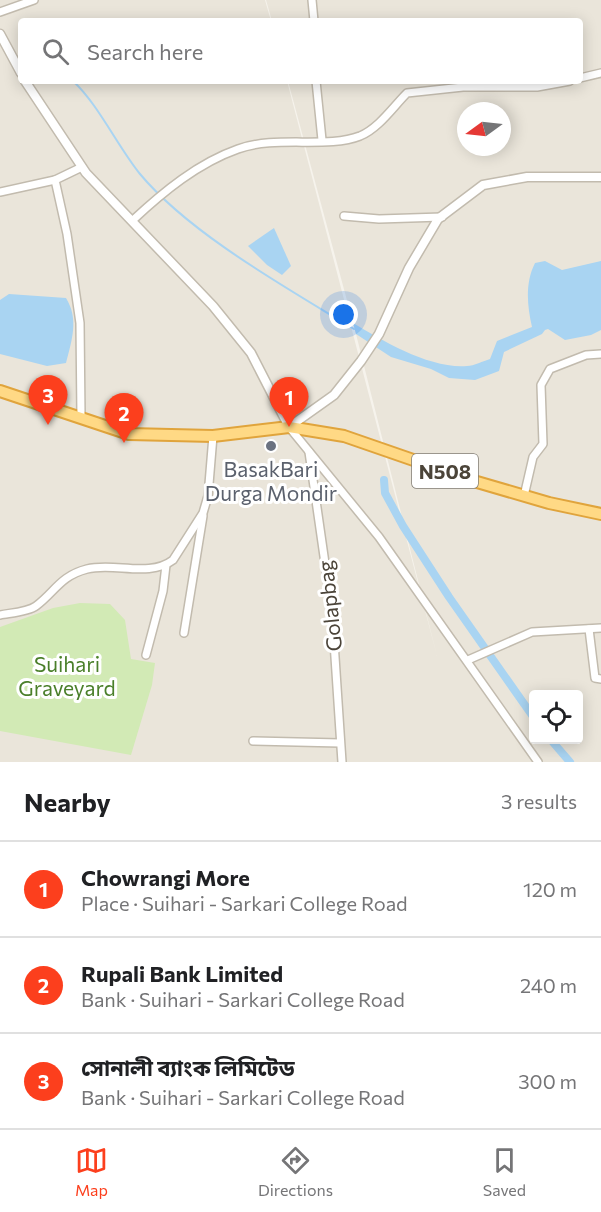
<!DOCTYPE html>
<meta charset="utf-8">
<style>
body{margin:0;font-family:Commissioner,"Noto Sans Bengali",sans-serif;background:#f6f6f6;color:#202124}
.controls{position:absolute;right:18px;bottom:18px;display:grid;overflow:hidden;border-radius:6px;box-shadow:0 3px 15px #0003}
.controls button{width:54px;height:54px;display:grid;place-items:center;padding:0;border:0;border-bottom:2px solid #e0e0e0;background:#fff;color:#202124;font:30px sans-serif}
.compass{position:absolute;left:457px;top:102px;width:54px;height:54px;border-radius:50%;background:#fff;box-shadow:0 3px 15px #0003;rotate:255deg}
.you{position:absolute;left:344px;top:315px;width:21px;height:21px;margin:-15px;border:4px solid #fff;border-radius:50%;background:#1a73e8;box-shadow:0 0 0 9px #1a73e833}
.badge{display:grid;place-items:center;width:39px;height:39px;border-radius:50%;background:#fc3f1d;color:#fff;font-size:20px;font-weight:700}
.pin{position:absolute;translate:-50% -50px;filter:drop-shadow(0 2px 3px #0008)}
.pin::after{content:'';position:absolute;top:32px;width:21px;height:18px;background:inherit;clip-path:polygon(0 0,100% 0,50% 100%)}
.list{margin:0;padding:0;list-style:none}
h2{display:flex;justify-content:space-between;align-items:center;height:78px;margin:0;padding:0 24px;font-size:26px}
h2 small{font-size:20px;font-weight:400;color:#757577}
.list li{display:grid;grid-template-columns:39px 1fr auto;gap:18px;align-items:center;box-sizing:border-box;height:96px;padding:0 24px;border-top:2px solid #e0e0e0}
.list b{display:block;font-size:22px;white-space:nowrap}
.list p{margin:0;font-size:20px;white-space:nowrap;color:#757577}
.list em{font-size:20px;font-style:normal;color:#757577}
.icon{flex:none;width:33px;height:33px;fill:none;stroke:currentColor;stroke-width:2;stroke-linecap:round;stroke-linejoin:round}
.map{position:relative;flex:none;width:601px;height:762px;overflow:hidden}
.search{position:absolute;background:#fff;box-shadow:0 3px 15px #0003;left:18px;right:18px;top:18px;height:66px;display:flex;align-items:center;gap:15px;box-sizing:border-box;padding:0 21px;border-radius:6px;color:#757577;font-size:22px}
.sheet{height:366px;background:#fff}
nav{display:flex;justify-content:space-around;align-items:center;box-sizing:border-box;height:84px;border-top:2px solid #e0e0e0;background:#fff;font-size:16px;color:#757577}
nav a{display:grid;justify-items:center;gap:3px}
nav .on{color:#fc3f1d}
.map>svg:first-child{display:block}
.residential{fill:#eae5da;fill-rule:evenodd}
.green{fill:#d2eab5}
.water{fill:#a9d4f2}
.lines{fill:none;stroke-linecap:round;stroke-linejoin:round}
.stream{stroke:#a9d4f2;stroke-width:2}
.canal{stroke:#a9d4f2;stroke-width:8}
.minor-casing{stroke:#c2bbae;stroke-width:10}
.tertiary-casing{stroke:#c2bbae;stroke-width:11}
.trunk-casing{stroke:#e0a43c;stroke-width:14}
.minor{stroke:#fff;stroke-width:7}
.tertiary{stroke:#fff;stroke-width:8}
.trunk{stroke:#ffd985;stroke-width:10}
.worship-dot{fill:#6b7280;stroke:#fff;stroke-width:2}
.labels{text-anchor:middle;dominant-baseline:central;stroke-width:6;stroke-linejoin:round;paint-order:stroke}
.shield{fill:#fff;stroke:#817c74;stroke-width:1.5}
.shield-label{font-size:20px;font-weight:bold;fill:#4b4439}
.worship-label{font-size:21px;fill:#5b616d;stroke:#fff}
.street-label{font-size:21px;fill:#4b4439;stroke:#fff}
.park-label{font-size:21px;fill:#4a7f2a;stroke:#fff}
</style>
<div class="map">
<svg width="601" height="762" viewBox="0 0 601 762">
<rect width="100%" height="100%" fill="#f6f3ec"/>
<!-- residential -->
<path class="residential" d="M0,0H265L271,21H21V81H287L437,656L356,334L288,81H580V21H272L266,0H601V762H0ZM466,111H502V147H466ZM534,694H578V740H534Z"/>
<!-- green -->
<polygon class="green" points="80,603 110,604 125,620 131,659 155,663 152,685 131,755 0,731 0,627 53,608"/>
<!-- water -->
<g class="water">
<polygon points="274,228 291,266 282,275 267,265 248,246"/>
<path d="M545,261L562,270L601,261V330L591,335L565,340L548,329L545,330L542,334L504,352L499,371L475,380L449,378L431,369L391,357L356,334L353,323C383,341 430,369 467,366C474,366 483,361 490,359L497,341L532,327C527,305 525,283 535,263Z"/>
<path d="M9,294L66,298C79,319 72,340 66,363L47,366L0,354V300Z"/>
</g>
<g class="lines">
<!-- stream -->
<path class="stream" d="M73,81C98,104 118,147 140,174C190,234 287,288 354,329"/>
<!-- canal -->
<g class="canal">
<polyline points="384,480 385,493 403,526 449,597 534,718"/>
<polyline points="551,740 570,762"/>
</g>
<defs>
<g id="minor">
<polyline points="312,0 314,21"/>
<polyline points="0,12 34,0"/>
<polyline points="580,78 601,73"/>
<polyline points="316,81 322,140"/>
<polyline points="0,192 55,180"/>
<polyline points="344,216 379,219 442,217"/>
<path d="M133,220C163,192 198,163 238,149C276,135 327,149 360,136C379,128 393,107 407,93L463,87H537L570,81"/>
<polyline points="81,417 80,323 67,234 55,180 82,167"/>
<polyline points="289,427 379,537 538,762"/>
<polyline points="309,452 332,612 342,762"/>
<polyline points="524,496 533,457 543,444 541,385 550,369 586,355 601,354"/>
<path d="M0,615C10,613 28,612 36,606C55,592 60,576 87,569C114,562 149,578 173,560L203,513L208,496L213,436"/>
<polyline points="589,629 595,678 601,679"/>
<polyline points="184,633 203,516"/>
<polyline points="146,655 163,591 166,565"/>
<polyline points="468,660 532,632 601,628"/>
<polyline points="253,741 340,743"/>
</g>
<g id="tertiary">
<polyline points="0,34 21,73"/>
<polyline points="25,81 86,173 213,306 251,353 289,427 334,395 361,361 379,334 409,268 438,219 483,185 527,177 601,177"/>
</g>
<polyline id="trunk" points="0,391 129,434 213,436 289,427 344,436 477,482 549,503 601,514"/>
</defs>
<!-- minor casing -->
<use href="#minor" class="minor-casing"/>
<!-- tertiary casing -->
<use href="#tertiary" class="tertiary-casing"/>
<!-- trunk casing -->
<use href="#trunk" class="trunk-casing"/>
<!-- minor -->
<use href="#minor" class="minor"/>
<!-- tertiary -->
<use href="#tertiary" class="tertiary"/>
<!-- trunk -->
<use href="#trunk" class="trunk"/>
</g>
<!-- markers -->
<circle class="worship-dot" cx="271" cy="446" r="6"/>
<g class="labels">
<!-- shield labels -->
<rect class="shield" x="412" y="454" width="66" height="34" rx="4.5"/>
<g class="shield-label">
<text x="445" y="471">N508</text>
</g>
<!-- worship labels -->
<g class="worship-label">
<text x="271" y="468">BasakBari<tspan x="271" dy="24">Durga Mondir</tspan></text>
</g>
<!-- street labels -->
<g class="street-label">
<text transform="translate(329 606) rotate(-96)">Golapbag</text>
</g>
<!-- park labels -->
<g class="park-label">
<text x="67" y="663">Suihari<tspan x="67" dy="24">Graveyard</tspan></text>
</g>
</g>
</svg>
<div class="controls">
<button><svg class="icon" aria-label="locate" viewBox="0 0 24 24"><circle cx="12" cy="12" r="6"/><path d="M12 2v4M12 18v4M2 12h4M18 12h4"/></svg></button>
</div>
<svg class="compass" viewBox="-18 -18 36 36"><path d="M0-13l5 13h-10z" fill="#e53935"/><path d="M0 13l5-13h-10z" fill="#757577"/></svg>
<div class="you"></div>
<div class="pin badge" style="left:289px;top:427px">1</div>
<div class="pin badge" style="left:124px;top:443px">2</div>
<div class="pin badge" style="left:48px;top:425px">3</div>
<div class="search"><svg class="icon" aria-label="search" viewBox="0 0 24 24"><circle cx="10" cy="10" r="6"/><path d="M15 15l6 6"/></svg>Search here</div>
</div>
<section class="sheet">
<h2>Nearby<small>3 results</small></h2>
<ul class="list">
<li><span class="badge">1</span><div><b>Chowrangi More</b><p>Place · Suihari - Sarkari College Road</p></div><em>120 m</em></li>
<li><span class="badge">2</span><div><b>Rupali Bank Limited</b><p>Bank · Suihari - Sarkari College Road</p></div><em>240 m</em></li>
<li><span class="badge">3</span><div><b>সোনালী ব্যাংক লিমিটেড</b><p>Bank · Suihari - Sarkari College Road</p></div><em>300 m</em></li>
</ul>
</section>
<nav>
<a class="on"><svg class="icon" aria-label="map" viewBox="0 0 24 24"><path d="M3 6l6-2 6 2 6-2v14l-6 2-6-2-6 2zM9 4v14M15 6v14"/></svg>Map</a>
<a><svg class="icon" aria-label="directions" viewBox="0 0 24 24"><path d="M12 3l9 9-9 9-9-9zM9 14v-3h6M13 9l2 2-2 2"/></svg>Directions</a>
<a><svg class="icon" aria-label="saved" viewBox="0 0 24 24"><path d="M7 4h10v16l-5-4-5 4z"/></svg>Saved</a>
</nav>
